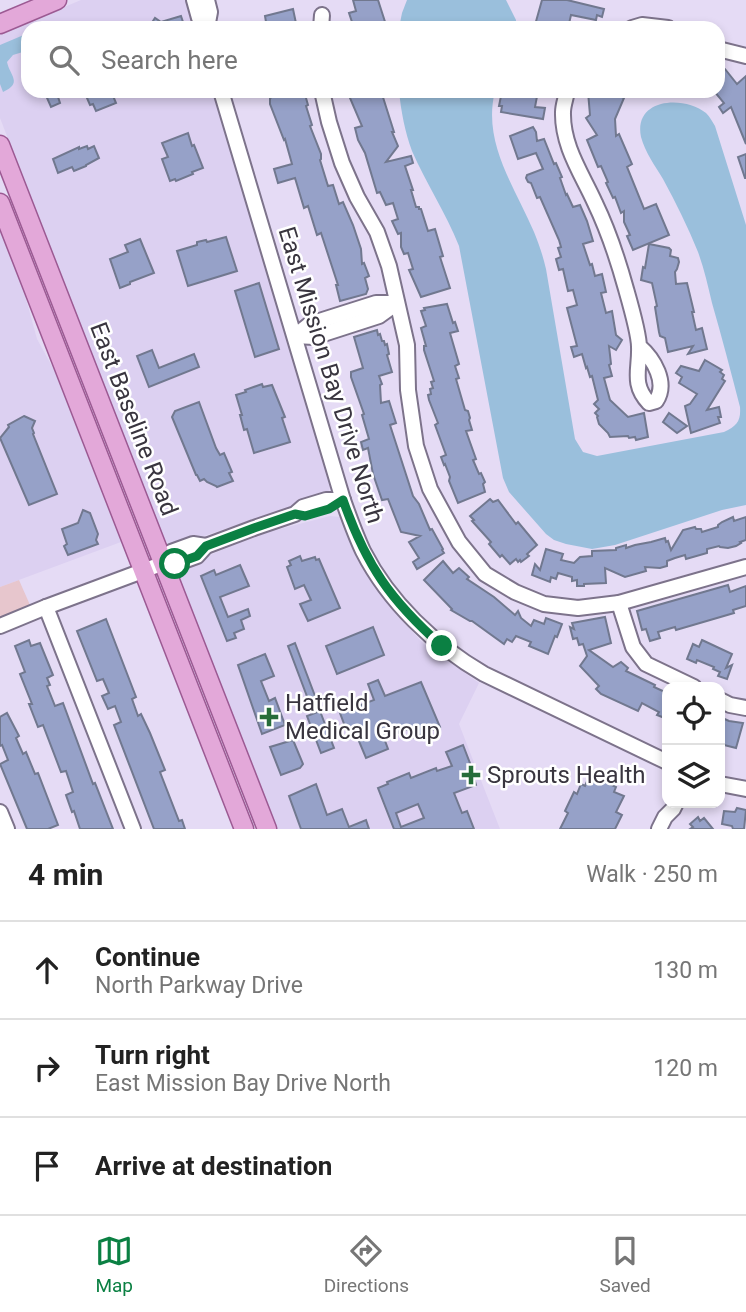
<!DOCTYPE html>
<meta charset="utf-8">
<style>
body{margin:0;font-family:Roboto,sans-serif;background:#f6f6f6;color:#222}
.controls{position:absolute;right:21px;bottom:21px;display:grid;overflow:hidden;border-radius:14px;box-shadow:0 4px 10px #0003}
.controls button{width:63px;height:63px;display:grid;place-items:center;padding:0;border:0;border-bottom:2px solid #e0e0e0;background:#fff;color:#222;font:35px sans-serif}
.stop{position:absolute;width:21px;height:21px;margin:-16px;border:5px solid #0b8043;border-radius:50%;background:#fff}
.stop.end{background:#0b8043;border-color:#fff;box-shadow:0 2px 7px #0008}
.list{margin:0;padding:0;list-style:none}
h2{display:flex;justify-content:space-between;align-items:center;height:91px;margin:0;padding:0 28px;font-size:30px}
h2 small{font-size:23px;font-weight:400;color:#767676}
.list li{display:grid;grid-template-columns:46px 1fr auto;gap:21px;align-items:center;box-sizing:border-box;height:98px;padding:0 28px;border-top:2px solid #e0e0e0}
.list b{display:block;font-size:26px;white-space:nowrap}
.list p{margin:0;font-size:23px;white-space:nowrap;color:#767676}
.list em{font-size:23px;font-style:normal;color:#767676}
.icon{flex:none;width:38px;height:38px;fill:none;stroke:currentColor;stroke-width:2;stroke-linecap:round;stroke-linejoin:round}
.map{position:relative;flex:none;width:746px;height:829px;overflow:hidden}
.search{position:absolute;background:#fff;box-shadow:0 4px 10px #0003;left:21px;right:21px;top:21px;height:77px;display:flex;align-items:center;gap:18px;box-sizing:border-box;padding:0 24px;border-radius:21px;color:#767676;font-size:26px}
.sheet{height:385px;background:#fff}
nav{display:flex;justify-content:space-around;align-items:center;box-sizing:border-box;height:98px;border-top:2px solid #e0e0e0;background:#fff;font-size:19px;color:#767676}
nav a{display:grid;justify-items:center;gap:4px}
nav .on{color:#0b8043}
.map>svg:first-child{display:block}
.built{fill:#dcd0f1}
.green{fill:#e7c6cd}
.water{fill:#9abfdc}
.building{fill:#96a1c8;stroke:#71788f;stroke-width:2;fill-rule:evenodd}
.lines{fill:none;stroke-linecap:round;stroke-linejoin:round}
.minor-casing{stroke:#7d738b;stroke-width:18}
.major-casing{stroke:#9c5a93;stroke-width:21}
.minor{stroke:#fff;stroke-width:14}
.major{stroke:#e3a8d9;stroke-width:18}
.route{stroke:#0b8043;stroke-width:9}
.poi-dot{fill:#266d3a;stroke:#fff;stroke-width:2.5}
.labels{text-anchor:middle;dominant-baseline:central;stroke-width:5;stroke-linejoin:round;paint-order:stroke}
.street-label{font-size:24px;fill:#39353f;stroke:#fff}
.poi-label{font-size:24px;fill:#39353f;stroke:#fff;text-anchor:start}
</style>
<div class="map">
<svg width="746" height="829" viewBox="0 0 746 829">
<rect width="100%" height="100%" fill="#e5dbf5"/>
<!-- built -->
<g class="built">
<polygon points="81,0 190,0 197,28 28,28 28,91 212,91 331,485 327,495 323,496 177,545 170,544 166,542 161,535 0,118 0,34"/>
<polygon points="0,228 20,277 37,339 54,370 121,542 0,587"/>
<polygon points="330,516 340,517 355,552 377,589 401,620 424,644 479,683 459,724 500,829 276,829 182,589 179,579 179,573 182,567 243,541 276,530"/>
</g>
<!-- green -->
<polygon class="green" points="19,580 30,605 0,618 0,587"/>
<!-- water -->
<g class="water">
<polygon points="407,0 506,0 516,20 516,28 399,28 402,13"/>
<path d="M26,34L28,48L26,51L13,55L7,62C10,76 23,83 3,92L0,84V45Z"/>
<path d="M399,91H495C482,143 515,187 534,232C539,244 543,256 546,269L575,439L583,452L597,456L724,432C737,426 741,421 740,407C731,372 722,338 712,303C708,286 704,268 698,252C688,227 676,203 663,179C655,166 645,152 641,137C633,98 684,95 706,113C710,117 712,121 715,126L746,225V505L722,510L615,545L592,549L566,544L554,540L546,534L509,492L503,478L459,246C446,213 426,183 412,151C405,132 401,111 399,91Z"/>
</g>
<!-- building -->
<g class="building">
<polygon points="353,0 378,0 387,28 354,28 349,13 356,11"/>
<polygon points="542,0 567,0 604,9 602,17 597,15 596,20 571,15 568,28 547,28 535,25"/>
<polygon points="293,9 297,28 267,28 265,16"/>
<polygon points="181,16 185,28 147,28 146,26 151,24 155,18 161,22"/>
<polygon points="718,67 725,69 737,84 746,76 746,144 731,107 723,113 719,107 724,103 714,91 718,91"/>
<polygon points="44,91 56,91 60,103 51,107"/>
<polygon points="84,91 111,91 116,103 96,111 93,104 90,105"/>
<polygon points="272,91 304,91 308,105 306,106 312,125 310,126 321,154 321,159 320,160 328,186 333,185 339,204 343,202 353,225 361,249 362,264 364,263 369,276 365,278 368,289 366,294 340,301 336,285 338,285 323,239 321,233 317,235 308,206 304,208 295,178 278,183 274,169 292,164 285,139 284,140 270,104 270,98 274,96"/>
<polygon points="347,91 381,91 394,132 392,132 398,146 386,162 411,156 413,163 405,166 413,190 411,190 416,207 419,207 419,209 421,209 428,231 435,229 443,256 440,257 450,288 421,297 409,270 413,269 408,253 404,254 401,247 401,233 398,234 392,221 398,219 393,203 386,205 380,192 377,193 365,153 358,140 355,128 362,126"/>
<polygon points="502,91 538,91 535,107 545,108 543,119 501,112 502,106 499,106"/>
<polygon points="609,91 624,98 615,119 616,136 619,134 632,164 627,167 644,209 656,204 669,235 633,250 627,236 630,235 624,222 624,211 621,213 615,197 613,198 606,183 608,182 601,166 598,167 587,140 597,135 586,118 590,115 588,92"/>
<polygon points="533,127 536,132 537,141 544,139 554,164 556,163 562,177 560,178 566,195 567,194 573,207 580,205 587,221 593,241 583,244 590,265 592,264 595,276 602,274 606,292 601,293 606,313 612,311 616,335 622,340 616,350 609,346 611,364 609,365 612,376 604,378 610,400 628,417 644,413 648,437 636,440 635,437 629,438 628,436 610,437 608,433 599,424 597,417 598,416 595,413 599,409 594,404 598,400 592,376 590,377 587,367 586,368 582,354 574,357 571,347 577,346 567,308 577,305 573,290 568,291 563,269 559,270 556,259 561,257 558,248 561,247 559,240 540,197 537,198 531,183 528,182 526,178 527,175 543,169 536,153 518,159 510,136"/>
<polygon points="188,133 192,146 194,145 203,168 192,172 193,174 176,181 175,179 170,181 162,159 168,157 162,143"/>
<polygon points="87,146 88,149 94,146 99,158 86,165 86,166 74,171 72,167 58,173 53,159 79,147 79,149"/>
<polygon points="746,154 746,178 745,178 738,157"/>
<polygon points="226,237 237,271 188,286 177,251 197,245 197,242 206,240 207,242"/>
<polygon points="140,239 154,273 130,282 130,284 120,288 110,259 128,252 125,245"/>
<polygon points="649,244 669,248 671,250 670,256 678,258 679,262 677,269 675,272 676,284 687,283 694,312 692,312 696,330 702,328 707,349 688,354 693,346 668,352 665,338 660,336 659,332 655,307 657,306 652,283 641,280 643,267 645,268"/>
<polygon points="259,283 279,349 255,357 235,291"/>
<polygon points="447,304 453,323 455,322 458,331 450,333 459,364 455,366 459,378 456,379 465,410 468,411 470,418 469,420 472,430 466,431 476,459 473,460 479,474 481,473 485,482 483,484 485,492 458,503 449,481 450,477 445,464 444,465 441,457 446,455 435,425 438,423 429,400 428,395 431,394 430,389 433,388 431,382 434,381 424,350 424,346 426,346 421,328 426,326 421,311 425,310 424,308"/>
<polygon points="377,330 378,335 380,334 382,341 384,341 385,345 387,344 389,354 387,355 392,372 379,376 382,384 380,385 381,403 389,401 396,423 390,425 413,496 419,504 430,530 432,529 443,549 442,550 444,553 417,569 413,562 419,558 409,542 420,536 401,532 388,499 382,500 373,474 368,448 363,450 361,442 369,439 362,415 364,414 351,377 351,372 363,368 354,337"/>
<polygon points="152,350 159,368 194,354 199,367 149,387 137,356"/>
<polygon points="705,360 722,370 720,372 724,375 722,379 725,381 707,410 719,407 721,417 718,417 720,423 691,433 685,406 690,404 697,394 679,383 682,377 676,373 681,366 699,371"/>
<polygon points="262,384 263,387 272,385 285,417 282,418 290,442 254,453 247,429 244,430 240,415 242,415 236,395 246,392 245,390"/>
<polygon points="199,402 216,448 220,455 224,453 232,472 229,473 233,481 217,487 216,486 207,482 204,479 200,481 197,475 196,475 172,417 175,411"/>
<polygon points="669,413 687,426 677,433 663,422"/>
<polygon points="24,416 35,421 32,428 34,433 33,434 57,494 29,505 0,438 9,427 8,425"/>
<polygon points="490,499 493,502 498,500 516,524 518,522 537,545 527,554 529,556 521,562 520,560 518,562 516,559 510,564 502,555 500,557 489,544 491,542 472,521 474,520 470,516"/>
<polygon points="83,510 90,513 98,534 96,540 98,544 68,555 64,546 67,544 62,529 78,523"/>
<polygon points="733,517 734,521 746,517 746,540 740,542 741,543 736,546 728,548 720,547 719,546 707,549 707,553 686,559 685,555 675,558 667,561 667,566 660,568 645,567 646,571 625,577 605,568 606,583 584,584 584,586 577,586 577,580 572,581 572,577 558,573 556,579 551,577 550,582 532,575 535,564 540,570 546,549 563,554 561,560 574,563 580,557 592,556 592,551 616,550 616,548 626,545 626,548 635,545 651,542 665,538 666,542 668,541 671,550 683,530 695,527 696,529 701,529 702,532 718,527 718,525 722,522"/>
<polygon points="300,556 302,561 315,557 316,560 319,559 340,608 308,621 300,604 311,600 304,585 295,589 287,567 291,565 289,561"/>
<polygon points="443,561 453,573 459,568 469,577 467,579 494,597 515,615 518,611 521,618 531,626 534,620 544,624 546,618 562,624 557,637 555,636 548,654 529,646 531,642 516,636 512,642 507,639 504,644 472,621 470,621 451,610 452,609 424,580"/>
<polygon points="240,565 249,586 220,597 228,617 248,609 250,616 241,620 244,629 234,633 236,638 227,641 201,576 214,570 216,575"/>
<polygon points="728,585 730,592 746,586 746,606 733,610 734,613 676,630 675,627 658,632 660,638 650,641 646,629 642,630 637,611"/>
<polygon points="605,617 611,643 589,650 613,667 621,662 628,668 626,671 655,685 654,687 667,693 667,719 657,715 659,712 642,703 638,711 601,694 596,689 599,686 580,666 587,656 583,644 579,645 577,638 573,639 570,627 574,629 572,623"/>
<polygon points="106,619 136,697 132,699 138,716 141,714 150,733 165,770 160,772 179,821 182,820 185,829 154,829 114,725 121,722 115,706 108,709 102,696 109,693 103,679 97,681 77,631"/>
<polygon points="373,627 384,655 337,674 326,646"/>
<polygon points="29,640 31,646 40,643 53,675 47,678 50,685 47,686 55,706 63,703 93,784 95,783 113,829 80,829 74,811 72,812 66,795 73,792 66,771 61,772 43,725 38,727 29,704 32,704 20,674 25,672 15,646"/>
<polygon points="702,640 732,654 726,668 732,665 727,679 718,676 720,672 713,669 714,667 697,660 696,663 687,659 693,644 699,647"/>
<polygon points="295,643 318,704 311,707 288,646"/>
<polygon points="265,654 274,676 261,681 269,701 275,698 285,725 262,734 238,665"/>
<polygon points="378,680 385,696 421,682 440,727 412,738 408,729 384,738 388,749 366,758 356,734 349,737 340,713 374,700 368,684"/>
<polygon points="320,711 334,748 321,753 307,716"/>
<polygon points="7,713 19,736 16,738 23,754 26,752 35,774 38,773 58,825 48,829 27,829 0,764 8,760 2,745 0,746 0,717"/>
<polygon points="720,717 729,721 743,723 736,748 720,744"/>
<polygon points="293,740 303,764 300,768 281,775 270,747"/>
<path d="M463,745L473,771H472L476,785L454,793L462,813L467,811L474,829H394L378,788L388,784L387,782L409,773L411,778L436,768L437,771L452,766L446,752ZM418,804L424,818L401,827L396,813Z"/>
<polygon points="588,779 596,783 599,779 616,787 614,792 624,796 616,812 622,815 615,829 560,829 568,813 565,811 574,792 577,794 581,784 585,786"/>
<polygon points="316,784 327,815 342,809 349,827 366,820 369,829 301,829 289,796"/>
<polygon points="737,808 746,810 744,829 733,829 732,826 722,824 724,811 735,812"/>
<polygon points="698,817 700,821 704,818 713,829 690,829 693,827 690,824"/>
</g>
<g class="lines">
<defs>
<g id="minor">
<polyline points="194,0 199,18 206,28"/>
<polyline points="207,0 210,12 207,28"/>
<polyline points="321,28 322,15"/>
<polyline points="632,28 642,25 668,28"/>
<polyline points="718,49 746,56"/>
<path d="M221,91L343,500C349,517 355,534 363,551C389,602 434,645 484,674L667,762"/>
<polyline points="322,91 329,122 342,163 357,197 377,232 389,266 407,345 408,390 416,446 430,489 459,542 485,574 515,592 544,604 578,608 619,603 746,567"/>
<path d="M567,91C566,98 563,105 563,112C562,146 582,174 595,203C608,230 618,260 626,289C630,303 639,334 639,347C640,369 631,384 649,403L656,401C668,383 654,359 639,346"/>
<polyline points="295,336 314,337 379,316 397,303"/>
<polyline points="295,336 310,324 376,303 397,303"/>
<polyline points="164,563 171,552 193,544 206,546"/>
<polyline points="619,603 633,647 646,664 694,687"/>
<polyline points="46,607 133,829"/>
<polyline points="0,626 46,607 164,563 175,564 197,556 206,546 254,528 295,514 303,507 326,500 343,500"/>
<polyline points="720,700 730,705 746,708"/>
<polyline points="720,784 746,789"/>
<polyline points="0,812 7,829"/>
<polyline points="659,829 665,817 673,809 676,803"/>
</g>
<g id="major">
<polyline points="0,24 57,0"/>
<polyline points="0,145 267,829"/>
<polyline points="0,203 244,829"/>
</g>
</defs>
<!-- minor casing -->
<use href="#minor" class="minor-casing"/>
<!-- major casing -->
<use href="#major" class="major-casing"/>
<!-- minor -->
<use href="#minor" class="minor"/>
<!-- major -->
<use href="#major" class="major"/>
</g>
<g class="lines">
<!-- route -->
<path class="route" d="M175,564L197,556L206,546L254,528L295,514L305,516L329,509L343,500C366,565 390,600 442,646"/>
</g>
<!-- markers -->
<g class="poi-dot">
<path d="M265.5 706.5h7v7h7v7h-7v7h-7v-7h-7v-7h7z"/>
<path d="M467.5 764.5h7v7h7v7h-7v7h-7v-7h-7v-7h7z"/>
</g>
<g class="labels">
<!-- street labels -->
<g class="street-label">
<text transform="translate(331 375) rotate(73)">East Mission Bay Drive North</text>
<text transform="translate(134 419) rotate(69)">East Baseline Road</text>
</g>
<!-- poi labels -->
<g class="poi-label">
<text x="285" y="703">Hatfield<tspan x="285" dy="28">Medical Group</tspan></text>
<text x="487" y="775">Sprouts Health</text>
</g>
</g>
</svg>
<div class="controls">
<button><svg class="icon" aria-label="locate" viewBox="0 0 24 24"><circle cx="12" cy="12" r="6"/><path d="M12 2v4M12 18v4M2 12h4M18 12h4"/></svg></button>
<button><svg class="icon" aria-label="layers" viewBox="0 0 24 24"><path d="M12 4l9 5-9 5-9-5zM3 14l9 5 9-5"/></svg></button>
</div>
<div class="stop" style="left:175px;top:564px"></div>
<div class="stop end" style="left:442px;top:646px"></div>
<div class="search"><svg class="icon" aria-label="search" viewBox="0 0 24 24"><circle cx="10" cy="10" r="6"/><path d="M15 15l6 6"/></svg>Search here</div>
</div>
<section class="sheet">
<h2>4 min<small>Walk · 250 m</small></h2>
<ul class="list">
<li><svg class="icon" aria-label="ahead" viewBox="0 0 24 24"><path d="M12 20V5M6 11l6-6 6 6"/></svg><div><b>Continue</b><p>North Parkway Drive</p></div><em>130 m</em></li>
<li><svg class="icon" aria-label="right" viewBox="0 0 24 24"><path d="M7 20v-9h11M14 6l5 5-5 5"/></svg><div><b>Turn right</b><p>East Mission Bay Drive North</p></div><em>120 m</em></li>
<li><svg class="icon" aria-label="arrive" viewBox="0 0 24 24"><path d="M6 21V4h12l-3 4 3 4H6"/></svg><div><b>Arrive at destination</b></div></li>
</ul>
</section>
<nav>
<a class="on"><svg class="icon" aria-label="map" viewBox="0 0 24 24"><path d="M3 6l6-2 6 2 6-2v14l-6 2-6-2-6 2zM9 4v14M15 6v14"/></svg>Map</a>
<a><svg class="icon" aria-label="directions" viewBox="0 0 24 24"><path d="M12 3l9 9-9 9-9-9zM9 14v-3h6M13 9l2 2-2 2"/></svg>Directions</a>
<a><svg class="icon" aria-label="saved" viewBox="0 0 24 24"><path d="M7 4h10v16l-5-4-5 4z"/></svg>Saved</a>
</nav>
